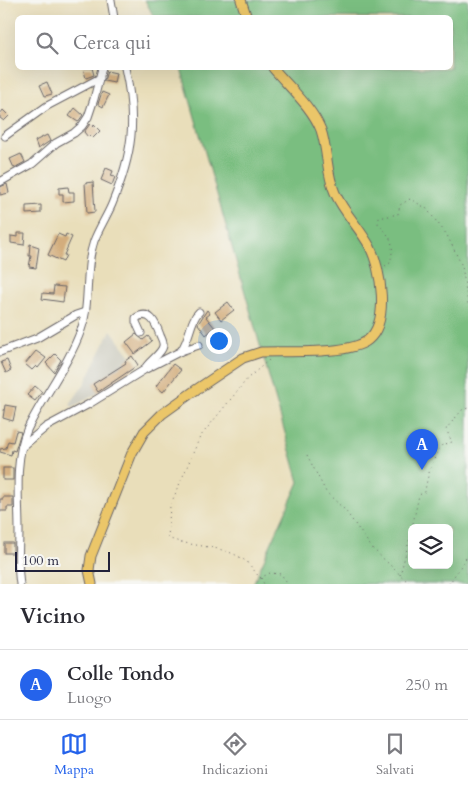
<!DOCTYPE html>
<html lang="it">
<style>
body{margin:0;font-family:Cardo,serif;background:#f2f2f3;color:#2b2b33}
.controls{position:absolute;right:15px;bottom:15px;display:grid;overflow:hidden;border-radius:8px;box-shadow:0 5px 20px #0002}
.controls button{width:45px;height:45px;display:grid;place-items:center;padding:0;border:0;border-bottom:1px solid #e1e1e2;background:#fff;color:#2b2b33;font:25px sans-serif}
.scale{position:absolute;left:15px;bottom:12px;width:95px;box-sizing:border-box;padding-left:5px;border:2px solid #22223b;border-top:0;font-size:14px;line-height:18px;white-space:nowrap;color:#22223b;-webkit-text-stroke:4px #f6f6f2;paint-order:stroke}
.you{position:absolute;left:218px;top:340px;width:18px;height:18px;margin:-12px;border:4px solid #fff;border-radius:50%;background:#1a73e8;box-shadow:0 0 0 8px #1a73e833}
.badge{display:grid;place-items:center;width:32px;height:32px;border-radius:50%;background:#2563eb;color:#fff;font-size:16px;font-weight:700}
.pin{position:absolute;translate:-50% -41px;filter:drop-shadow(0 1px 2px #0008)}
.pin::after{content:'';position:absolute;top:26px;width:18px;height:15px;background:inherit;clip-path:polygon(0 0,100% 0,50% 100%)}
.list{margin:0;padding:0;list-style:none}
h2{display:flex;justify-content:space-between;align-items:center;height:65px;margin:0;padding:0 20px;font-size:21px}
h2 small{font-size:16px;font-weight:400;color:#7c7c81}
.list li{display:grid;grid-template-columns:32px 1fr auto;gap:15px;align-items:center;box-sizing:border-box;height:70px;padding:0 20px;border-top:1px solid #e1e1e2}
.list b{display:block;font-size:19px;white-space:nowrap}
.list p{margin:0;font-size:16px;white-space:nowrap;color:#7c7c81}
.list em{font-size:16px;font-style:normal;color:#7c7c81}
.icon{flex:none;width:28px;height:28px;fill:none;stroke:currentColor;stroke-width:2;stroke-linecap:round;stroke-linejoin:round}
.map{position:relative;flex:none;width:468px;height:584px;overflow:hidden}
.search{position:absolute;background:#fff;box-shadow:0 5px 20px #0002;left:15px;right:15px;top:15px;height:55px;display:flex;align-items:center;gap:12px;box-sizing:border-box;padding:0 18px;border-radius:8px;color:#7c7c81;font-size:19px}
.sheet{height:135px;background:#fff}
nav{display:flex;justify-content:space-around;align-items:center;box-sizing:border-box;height:70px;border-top:1px solid #e1e1e2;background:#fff;font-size:14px;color:#7c7c81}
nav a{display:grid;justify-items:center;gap:2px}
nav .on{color:#2563eb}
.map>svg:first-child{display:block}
.industrial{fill:#c6c5b8}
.forest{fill:#7abe80;stroke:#4e705e;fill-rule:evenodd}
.building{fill:#d3ad7d}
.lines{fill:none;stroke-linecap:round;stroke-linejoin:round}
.minor-casing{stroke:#686467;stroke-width:9}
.major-casing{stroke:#686467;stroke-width:11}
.path{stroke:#686467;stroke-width:1;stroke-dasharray:1 4;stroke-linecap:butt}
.minor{stroke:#fff;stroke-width:7}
.major{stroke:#ebc669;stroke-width:9}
</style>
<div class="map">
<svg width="468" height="584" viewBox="0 0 468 584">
<rect width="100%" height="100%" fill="#f6f6f2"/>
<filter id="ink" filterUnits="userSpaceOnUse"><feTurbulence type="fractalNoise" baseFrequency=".02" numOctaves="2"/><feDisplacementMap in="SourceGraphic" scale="10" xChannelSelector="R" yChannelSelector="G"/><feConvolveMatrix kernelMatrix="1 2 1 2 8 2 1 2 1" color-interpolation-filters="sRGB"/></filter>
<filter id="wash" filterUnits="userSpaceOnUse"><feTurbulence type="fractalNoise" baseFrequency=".0096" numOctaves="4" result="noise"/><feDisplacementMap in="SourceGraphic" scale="20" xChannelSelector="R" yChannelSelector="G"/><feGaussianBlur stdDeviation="1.12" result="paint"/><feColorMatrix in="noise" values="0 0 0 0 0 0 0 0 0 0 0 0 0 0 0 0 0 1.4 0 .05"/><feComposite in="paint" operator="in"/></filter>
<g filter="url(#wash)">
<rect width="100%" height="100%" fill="#e9deba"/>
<!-- industrial -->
<polygon class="industrial" points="111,330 136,363 128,374 119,380 93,396 72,407 70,404 85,383"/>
<!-- forest -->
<path class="forest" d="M145,0H468V584H253L299,482L181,68H450V18L154,17ZM412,528H449V565H412Z"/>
<g id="blocks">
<!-- building -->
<g class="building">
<polygon points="83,68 92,68 94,75 86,78"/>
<polygon points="107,71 116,73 114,83 104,81"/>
<polygon points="47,82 52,94 45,96 40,85"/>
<polygon points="102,92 109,95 103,107 98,104"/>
<polygon points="75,108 83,115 78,122 69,116"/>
<polygon points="3,110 9,116 4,121 0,118 0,114"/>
<polygon points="90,124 93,127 94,125 100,131 93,138 90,135 88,137 84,132"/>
<polygon points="47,135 50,141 38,149 35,141"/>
<polygon points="21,154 25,162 14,168 10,159"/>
<polygon points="106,168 113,171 111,176 115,177 112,185 101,180"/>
<polygon points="93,182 95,212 87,213 85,183"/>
<polygon points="7,184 9,193 0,195 0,187"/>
<polygon points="68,187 69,192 74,192 74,201 63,202 63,194 59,194 59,188"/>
<polygon points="41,205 41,213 26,214 26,206"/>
<polygon points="18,233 25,233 24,245 11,243 11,236 18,237"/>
<polygon points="58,234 65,237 66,234 72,237 64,255 66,255 63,262 48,255"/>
<polygon points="30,244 39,247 36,268 29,267 31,256 29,256"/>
<polygon points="54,286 65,287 63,302 42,299 43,293 53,294"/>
<polygon points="228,302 234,310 221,320 215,312"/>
<polygon points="207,310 210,314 206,317 215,328 206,335 198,324"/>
<polygon points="136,334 143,340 148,336 152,341 135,354 126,342"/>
<polygon points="36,351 46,358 38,368 36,366 32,370 25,364"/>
<polygon points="55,354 61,360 54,372 46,363"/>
<polygon points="132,356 138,365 98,392 93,384 126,363 125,361"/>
<polygon points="7,360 11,370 6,373 1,362"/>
<polygon points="173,364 181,370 163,392 156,386"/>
<polygon points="35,386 42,392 35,401 27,395"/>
<polygon points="5,405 16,407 13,421 3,418"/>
<polygon points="16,431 21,432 15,451 12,450 11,455 0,452 0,449 6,448 8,441 13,442"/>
<rect x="3" y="468" width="10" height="12"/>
<polygon points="3,497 13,497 13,507 7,507 7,511 0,511 0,499 3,499"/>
<rect x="4" y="543" width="9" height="10"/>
</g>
</g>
</g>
<g filter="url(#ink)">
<use href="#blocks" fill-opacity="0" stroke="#686467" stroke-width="1"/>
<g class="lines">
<defs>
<g id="minor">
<polyline points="111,0 114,18"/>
<polyline points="5,136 47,106 100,78"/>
<polyline points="0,182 32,164 56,143 74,133 82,126 88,117 94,99 102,68"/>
<path d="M141,333L136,322V318C150,309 156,324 160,335C161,338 164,342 163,346C162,353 150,361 146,367"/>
<path d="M181,351C190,339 190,320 199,312"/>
<polyline points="0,352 37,338 76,315 85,312"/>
<polyline points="22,447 46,427 89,404 144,370 181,351 199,345"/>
<path d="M20,584C17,567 19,549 19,531C19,499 14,460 27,430C43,396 68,366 81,330C91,302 84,270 94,241C99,228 107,216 112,204C133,153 137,121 125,68"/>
</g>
<g id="major">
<polyline points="241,0 247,18"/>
<path d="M92,584L89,570L91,556L132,453L144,432L162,414L197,389L243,358L261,352C286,351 350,355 368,340C390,322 381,269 370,247C360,228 344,213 335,193C326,173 328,151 321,130C312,107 289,87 273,68"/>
</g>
</defs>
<!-- minor casing -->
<use href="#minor" class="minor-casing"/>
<!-- major casing -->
<use href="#major" class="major-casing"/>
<!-- path -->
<g class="path">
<path d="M385,266L390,263C395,243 392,238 378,224L379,218L398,214L400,205L410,199L426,208L447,235L462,266L468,304"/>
<path d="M269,360L248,378L200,437L170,506L168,538C192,548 222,544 244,560C250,564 255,572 260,578L270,573L281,574L288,584"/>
<polyline points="307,455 326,492 345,510 372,548 410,584"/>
<path d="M412,528L419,495L425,492C427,475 433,459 442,445L452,442L446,429L462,410L468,408"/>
<polyline points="400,575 412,530"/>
<polyline points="261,578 264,584"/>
<polyline points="449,584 468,555"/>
</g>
<!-- minor -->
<use href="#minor" class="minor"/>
<!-- major -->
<use href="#major" class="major"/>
</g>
</g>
</svg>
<div class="controls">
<button><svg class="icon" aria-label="layers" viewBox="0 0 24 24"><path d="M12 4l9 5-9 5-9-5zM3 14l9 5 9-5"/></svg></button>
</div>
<div class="scale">100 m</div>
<div class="you"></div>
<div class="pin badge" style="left:422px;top:470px">A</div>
<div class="search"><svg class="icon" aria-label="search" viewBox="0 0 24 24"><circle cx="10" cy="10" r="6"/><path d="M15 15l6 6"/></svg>Cerca qui</div>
</div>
<section class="sheet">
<h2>Vicino<small></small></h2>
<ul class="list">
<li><span class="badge">A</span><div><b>Colle Tondo</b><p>Luogo</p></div><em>250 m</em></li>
</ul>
</section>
<nav>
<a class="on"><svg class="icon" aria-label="map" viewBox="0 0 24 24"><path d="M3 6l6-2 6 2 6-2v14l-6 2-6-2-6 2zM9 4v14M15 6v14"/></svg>Mappa</a>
<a><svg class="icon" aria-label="directions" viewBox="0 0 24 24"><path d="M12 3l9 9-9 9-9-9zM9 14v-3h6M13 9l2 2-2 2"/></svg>Indicazioni</a>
<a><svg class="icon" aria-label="saved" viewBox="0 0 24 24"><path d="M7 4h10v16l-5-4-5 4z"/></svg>Salvati</a>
</nav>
